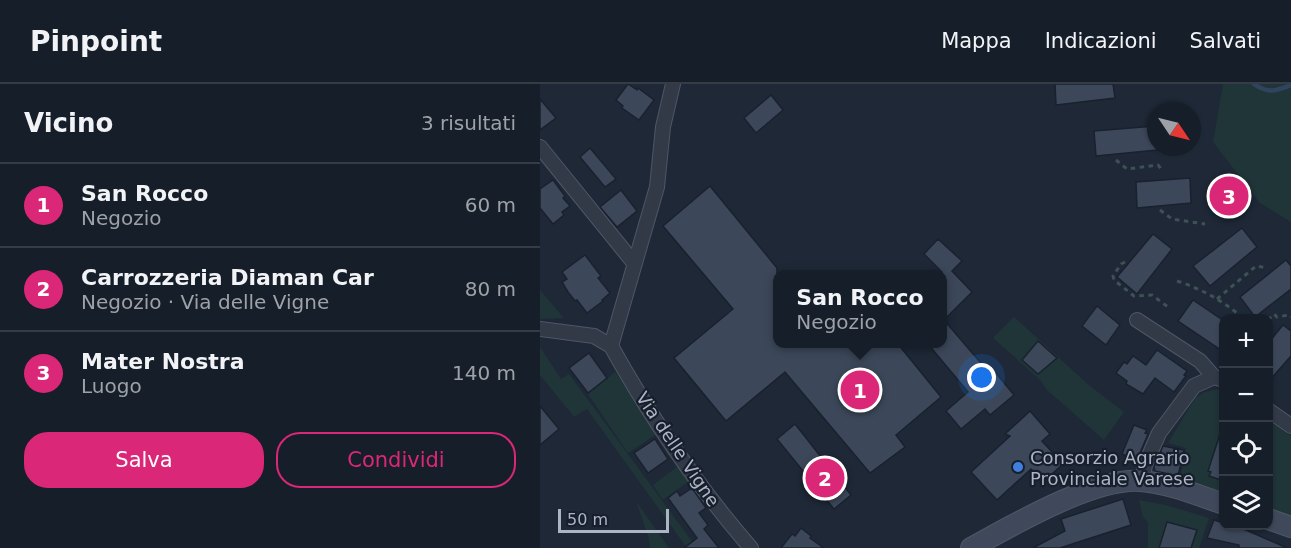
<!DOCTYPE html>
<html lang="it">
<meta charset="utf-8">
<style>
body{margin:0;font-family:"DejaVu Sans",sans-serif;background:#1f2731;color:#f1f3f6}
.controls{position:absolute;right:18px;bottom:18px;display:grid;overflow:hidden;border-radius:12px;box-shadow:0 2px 4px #0004}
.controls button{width:54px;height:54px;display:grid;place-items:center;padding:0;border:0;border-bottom:2px solid #353c46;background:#161e29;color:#f1f3f6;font:30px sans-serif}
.compass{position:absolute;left:607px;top:18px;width:54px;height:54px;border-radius:50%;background:#161e29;box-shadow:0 2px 4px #0004;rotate:125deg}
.scale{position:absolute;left:18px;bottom:15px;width:111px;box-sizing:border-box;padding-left:6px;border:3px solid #acb4c5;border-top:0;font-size:16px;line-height:21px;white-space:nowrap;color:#acb4c5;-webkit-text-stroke:4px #181f2c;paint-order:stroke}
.you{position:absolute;left:442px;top:294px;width:21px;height:21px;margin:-15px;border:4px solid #fff;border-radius:50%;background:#1a73e8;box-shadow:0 0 0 9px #1a73e833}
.badge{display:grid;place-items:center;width:39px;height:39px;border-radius:50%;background:#db2777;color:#fff;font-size:20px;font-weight:700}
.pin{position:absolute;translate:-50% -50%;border:3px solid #fff;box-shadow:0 2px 6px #0006}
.popup{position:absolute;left:233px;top:186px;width:174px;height:78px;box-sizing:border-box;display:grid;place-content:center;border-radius:12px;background:#161e29;filter:drop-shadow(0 2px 4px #0005);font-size:20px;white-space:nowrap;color:#9ea2a8}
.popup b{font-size:22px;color:#f1f3f6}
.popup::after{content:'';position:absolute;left:50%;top:100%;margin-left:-12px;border:12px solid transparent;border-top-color:#161e29}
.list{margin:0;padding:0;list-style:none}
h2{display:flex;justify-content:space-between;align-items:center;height:78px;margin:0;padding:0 24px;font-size:26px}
h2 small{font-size:20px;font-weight:400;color:#9ea2a8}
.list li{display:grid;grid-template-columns:39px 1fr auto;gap:18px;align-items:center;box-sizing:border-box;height:84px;padding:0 24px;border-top:2px solid #353c46}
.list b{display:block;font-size:22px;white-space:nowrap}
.list p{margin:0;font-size:20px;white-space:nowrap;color:#9ea2a8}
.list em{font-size:20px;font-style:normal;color:#9ea2a8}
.actions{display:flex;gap:12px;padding:18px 24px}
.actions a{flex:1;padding:14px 0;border:2px solid #db2777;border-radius:24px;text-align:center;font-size:21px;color:#db2777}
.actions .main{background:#db2777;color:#fff}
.icon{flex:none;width:33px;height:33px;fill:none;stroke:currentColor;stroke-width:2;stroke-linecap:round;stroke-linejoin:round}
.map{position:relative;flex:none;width:751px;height:464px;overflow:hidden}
header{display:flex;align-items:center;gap:36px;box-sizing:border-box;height:84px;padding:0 30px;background:#161e29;border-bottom:2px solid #353c46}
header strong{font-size:28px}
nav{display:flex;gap:33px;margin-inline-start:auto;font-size:21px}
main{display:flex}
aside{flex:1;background:#161e29}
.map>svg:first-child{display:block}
.green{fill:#203538}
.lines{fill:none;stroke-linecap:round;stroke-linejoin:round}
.stream{stroke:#30435f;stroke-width:4.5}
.building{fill:#3c485a;stroke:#1a212e;stroke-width:1.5}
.minor-casing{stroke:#4f5766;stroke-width:16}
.secondary-casing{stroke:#4f5766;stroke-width:22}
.path{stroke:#3e5256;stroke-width:3;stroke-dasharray:4.5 4.5;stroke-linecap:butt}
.minor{stroke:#323a48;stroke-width:14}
.secondary{stroke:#40495b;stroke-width:20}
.shop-dot{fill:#3f7fe0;stroke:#181f2c;stroke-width:2}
.labels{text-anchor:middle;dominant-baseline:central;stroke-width:4.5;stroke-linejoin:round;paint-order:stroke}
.street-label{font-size:18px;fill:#acb4c5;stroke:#181f2c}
.poi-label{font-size:18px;fill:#acb4c5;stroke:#181f2c;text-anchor:start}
</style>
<header>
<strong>Pinpoint</strong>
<nav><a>Mappa</a><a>Indicazioni</a><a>Salvati</a></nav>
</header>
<main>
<aside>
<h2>Vicino<small>3 risultati</small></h2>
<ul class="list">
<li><span class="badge">1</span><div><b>San Rocco</b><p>Negozio</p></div><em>60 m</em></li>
<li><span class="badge">2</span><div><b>Carrozzeria Diaman Car</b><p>Negozio · Via delle Vigne</p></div><em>80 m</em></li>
<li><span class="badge">3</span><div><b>Mater Nostra</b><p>Luogo</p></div><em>140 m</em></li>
</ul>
<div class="actions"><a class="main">Salva</a><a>Condividi</a></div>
</aside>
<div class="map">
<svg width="751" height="464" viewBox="0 0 751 464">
<rect width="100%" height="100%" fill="#1e2837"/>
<!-- green -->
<g class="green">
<polygon points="683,0 751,0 751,138 720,119 673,58"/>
<polygon points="0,206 24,234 0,235"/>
<polygon points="474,233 550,302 584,328 564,356 507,306 500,296 453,254"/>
<polygon points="0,263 21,295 29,290 157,464 147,464 47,325 34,333 0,291"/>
<polygon points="75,288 120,348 88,369 48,310"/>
<polygon points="679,305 683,307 683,410 640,396 646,364 628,359 655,314 665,308"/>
<polygon points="729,337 751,352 751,432 729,425"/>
<polygon points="141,380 152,395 123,416 113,401"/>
<polygon points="599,416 626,421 669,434 659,464 608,464 608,438 603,433"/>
<polygon points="96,417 129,464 110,464 109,455"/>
</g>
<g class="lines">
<!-- stream -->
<path class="stream" d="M714,0C728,10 736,7 751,1"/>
</g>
<!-- building -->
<g class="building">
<polygon points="88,0 97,6 98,4 114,16 99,36 82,24 83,22 76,16"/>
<polygon points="515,0 573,0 575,14 516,21"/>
<polygon points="231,11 243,26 216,49 204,34"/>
<polygon points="0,15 16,34 0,46"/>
<polygon points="615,42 617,66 556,72 554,47"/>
<polygon points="50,64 76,95 65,103 40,73"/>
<polygon points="650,94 651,119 597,124 596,98"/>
<polygon points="13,96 25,112 23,114 30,122 22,128 24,131 13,140 0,124 0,105"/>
<polygon points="170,102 237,184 237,260 358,260 401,313 356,351 365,363 330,389 245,288 186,337 134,274 193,225 123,142"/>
<polygon points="81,106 97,127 77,143 60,123"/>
<polygon points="702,144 717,163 670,202 653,182"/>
<polygon points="613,150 632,165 597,210 577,193"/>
<polygon points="398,155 422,177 412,187 432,208 404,236 452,292 456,289 474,311 450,331 445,325 421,345 406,327 428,308 388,260 402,260 402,188 384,170"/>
<polygon points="45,171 61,192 58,194 70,209 62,216 63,217 47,229 37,216 35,217 28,208 22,198 27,195 22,188"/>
<polygon points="746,176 751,182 751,205 715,233 700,213"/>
<polygon points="653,216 684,237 684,268 638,237"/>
<polygon points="557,222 580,241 566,261 542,242"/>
<polygon points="743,241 751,247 751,272 729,297 729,258"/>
<polygon points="498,257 517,274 498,290 482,276"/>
<polygon points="617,266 647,287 644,291 646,292 634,308 615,294 603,310 586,300 587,297 576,289 584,278 587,280 593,272 606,281"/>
<polygon points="49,269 67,294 48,309 29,284"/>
<polygon points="0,322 19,345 0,361"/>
<polygon points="490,327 510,350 502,357 523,380 503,398 491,385 457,416 431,388 470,352 465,350"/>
<polygon points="255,340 311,411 294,425 237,355"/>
<polygon points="594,341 607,346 605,349 608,350 597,376 582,370"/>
<polygon points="681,347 684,347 684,397 669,392 671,388 668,387"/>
<polygon points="115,355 128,375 108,389 94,369"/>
<polygon points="623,362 644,366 638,392 615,387 614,383"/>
<polygon points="152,404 166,424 159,429 168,441 164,445 179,464 144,464 157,454 128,414 137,407 140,412"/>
<polygon points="583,415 591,441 520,464 493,464 525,447 521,435"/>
<polygon points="674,436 684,439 684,441 706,446 747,464 699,464 699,461 667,454"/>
<polygon points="627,438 657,446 651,464 619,464"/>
<polygon points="261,444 271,452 270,454 284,464 241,464 252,450 255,452"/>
</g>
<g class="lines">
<defs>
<g id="minor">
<polyline points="0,63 94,179"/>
<polyline points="597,236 660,277 674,293"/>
<path d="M0,245L54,252L71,262C110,332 158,403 211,464"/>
<polyline points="71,262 117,103 123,43 133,0"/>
<polyline points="728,326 751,342"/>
<polyline points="602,397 605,381 619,349 654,302 674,293 684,296"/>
</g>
<g id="secondary">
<polyline points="728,435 751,443"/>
<path d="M431,464C473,441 553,394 600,397C628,399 657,411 684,420"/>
</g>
</defs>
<!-- minor casing -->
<use href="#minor" class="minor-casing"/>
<!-- secondary casing -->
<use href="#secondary" class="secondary-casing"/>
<!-- path -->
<g class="path">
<polyline points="576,76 587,85 618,81 622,86"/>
<polyline points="620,126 632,135 665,140"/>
<polyline points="585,178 581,180 573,192 574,196 594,212 612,211 628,223"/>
<path d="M637,197C662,205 683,217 703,234"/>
<polyline points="677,215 716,182 727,184"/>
<polyline points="728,236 734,230 737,233 749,231 751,233"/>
</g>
<!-- minor -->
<use href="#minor" class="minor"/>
<!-- secondary -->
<use href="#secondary" class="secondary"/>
</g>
<!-- markers -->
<circle class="shop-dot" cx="478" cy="383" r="6"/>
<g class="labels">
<!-- street labels -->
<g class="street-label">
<text transform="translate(138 365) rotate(56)">Via delle Vigne</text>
</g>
<!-- poi labels -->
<g class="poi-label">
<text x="490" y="373">Consorzio Agrario<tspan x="490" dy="21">Provinciale Varese</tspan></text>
</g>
</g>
</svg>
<div class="controls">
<button>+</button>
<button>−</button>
<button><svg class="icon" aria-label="locate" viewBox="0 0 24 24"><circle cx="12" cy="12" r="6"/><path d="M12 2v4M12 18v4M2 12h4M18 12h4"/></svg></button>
<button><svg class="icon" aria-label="layers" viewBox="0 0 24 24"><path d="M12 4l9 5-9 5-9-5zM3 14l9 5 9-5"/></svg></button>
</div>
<svg class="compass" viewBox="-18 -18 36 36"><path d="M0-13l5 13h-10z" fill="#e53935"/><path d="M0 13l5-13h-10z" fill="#9ea2a8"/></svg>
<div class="scale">50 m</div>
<div class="you"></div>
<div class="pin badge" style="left:320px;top:306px">1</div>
<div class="popup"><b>San Rocco</b>Negozio</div>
<div class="pin badge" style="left:285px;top:394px">2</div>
<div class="pin badge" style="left:689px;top:112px">3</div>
</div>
</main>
